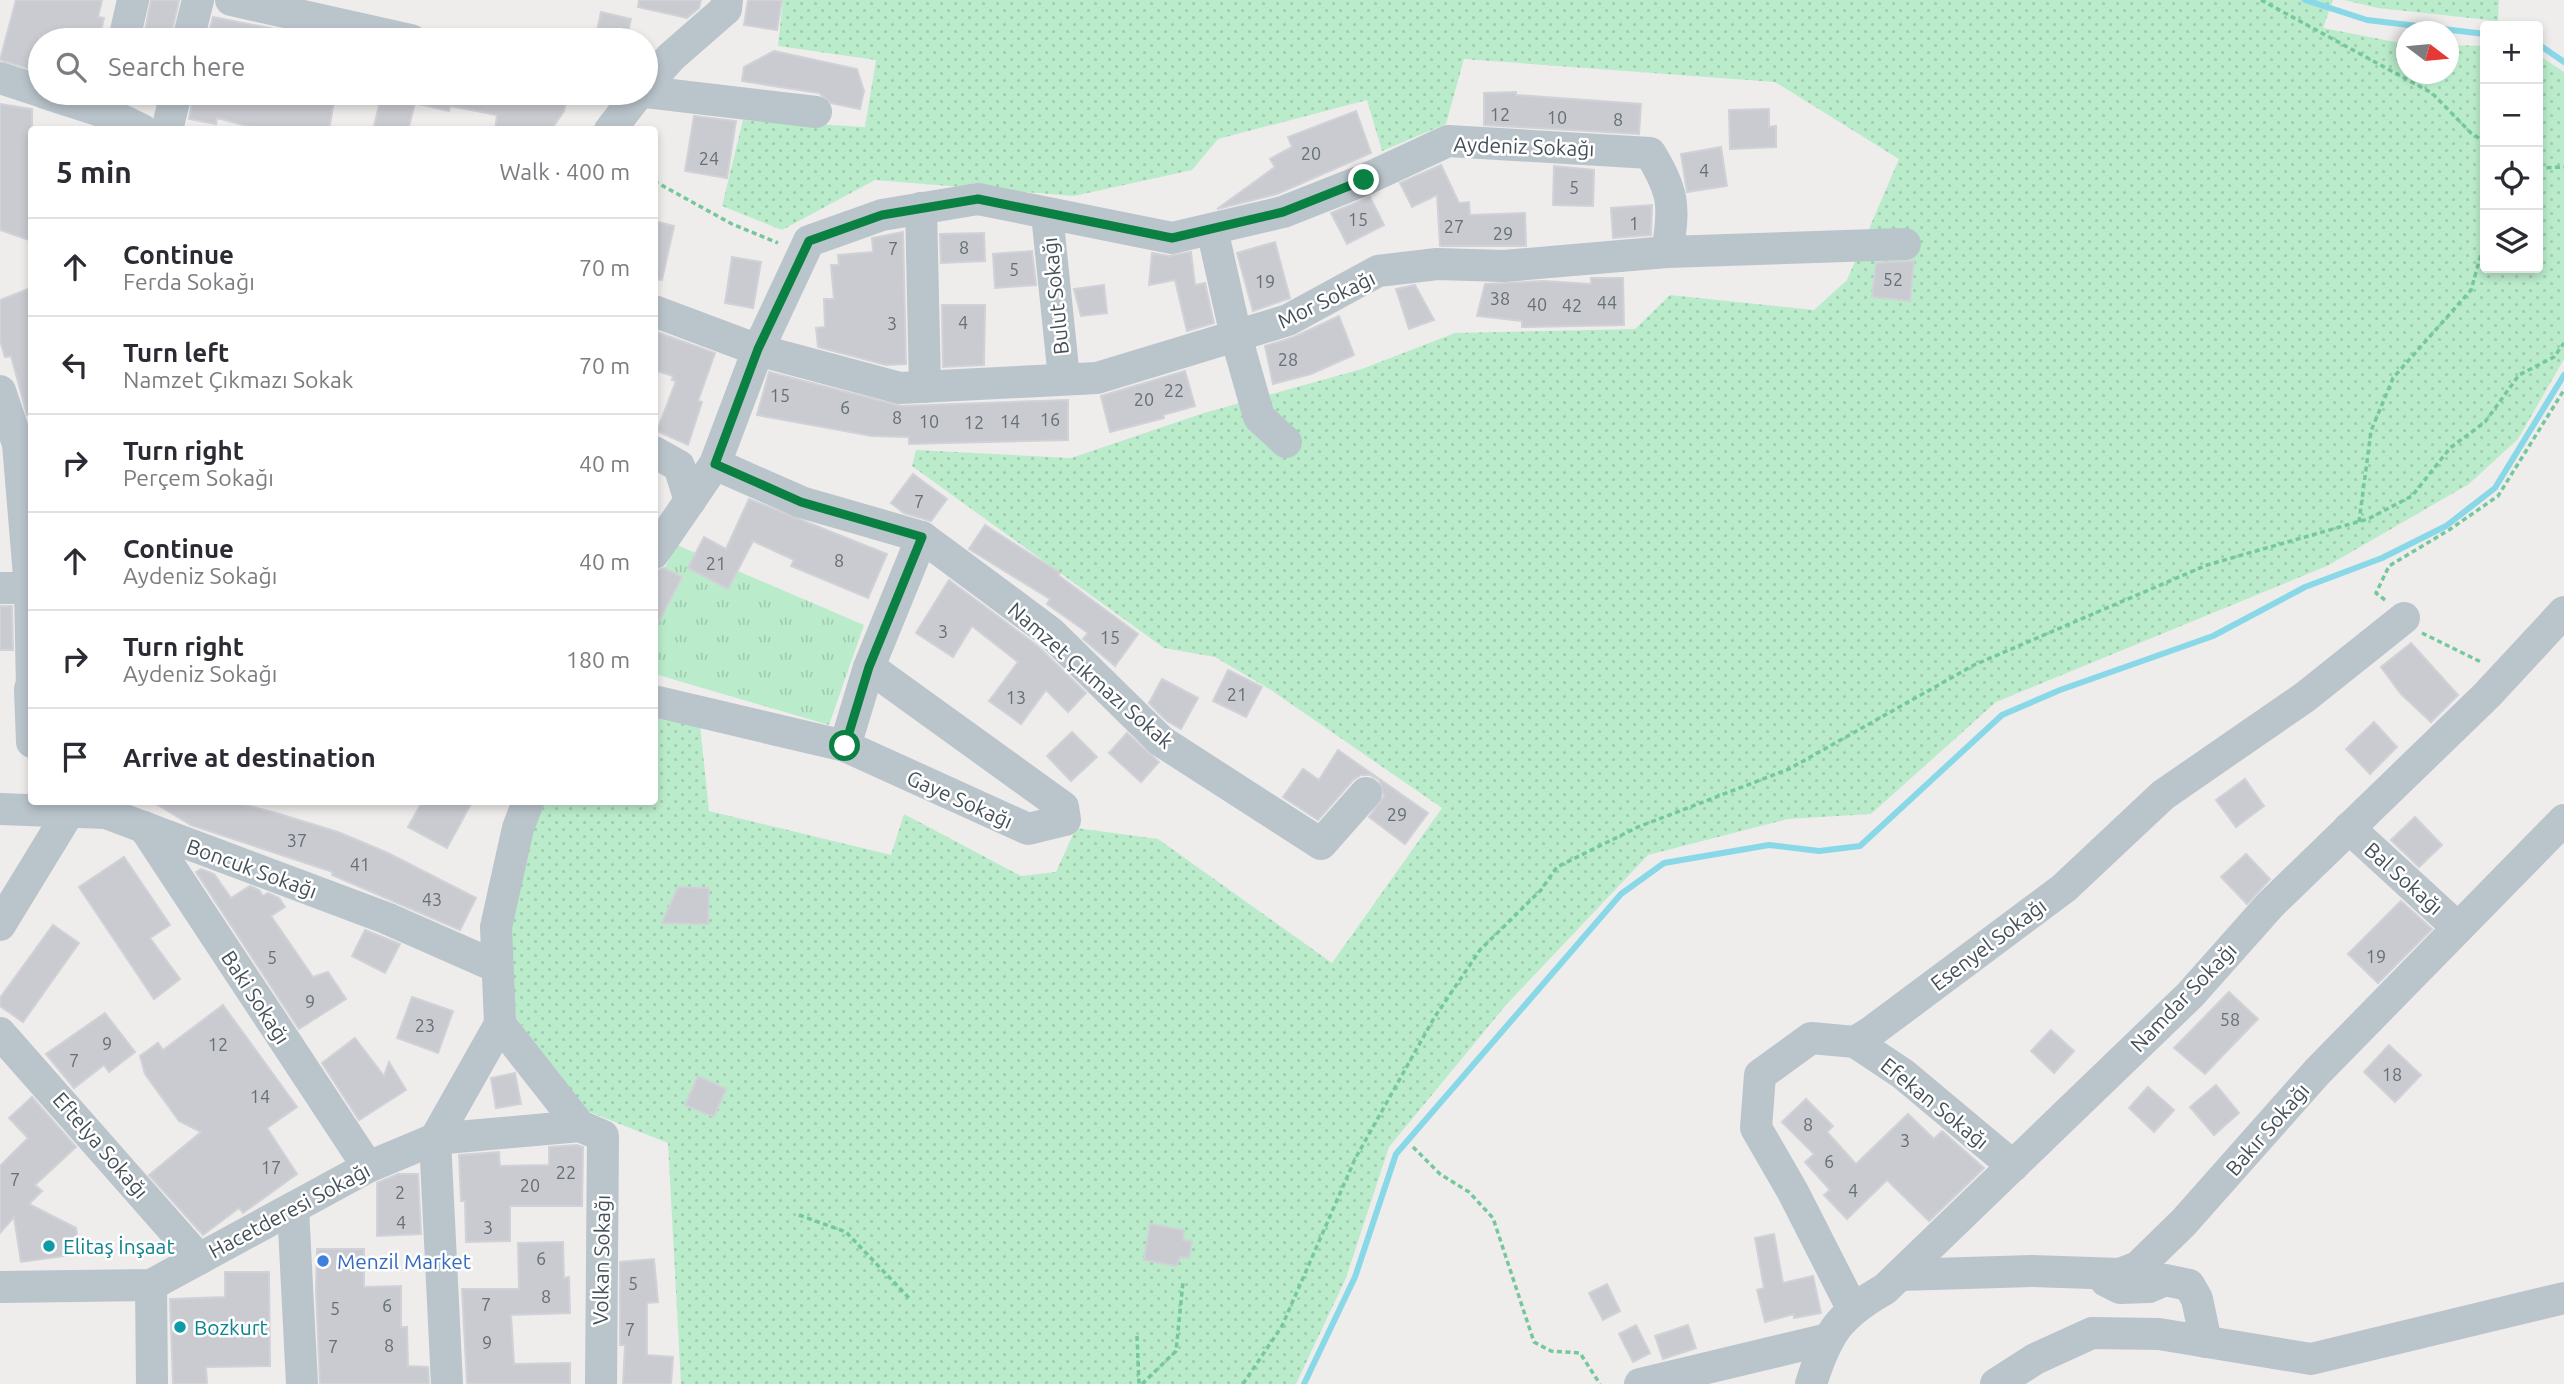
<!DOCTYPE html>
<meta charset="utf-8">
<style>
body{margin:0;font-family:Ubuntu,sans-serif;background:#f2f2f3;color:#2b2b33}
.controls{position:absolute;right:21px;top:21px;display:grid;overflow:hidden;border-radius:7px;box-shadow:0 4px 10px #0003}
.controls button{width:63px;height:63px;display:grid;place-items:center;padding:0;border:0;border-bottom:2px solid #e1e1e2;background:#fff;color:#2b2b33;font:35px sans-serif}
.compass{position:absolute;left:2396px;top:21px;width:63px;height:63px;border-radius:50%;background:#fff;box-shadow:0 4px 10px #0003;rotate:106deg}
.stop{position:absolute;width:21px;height:21px;margin:-16px;border:5px solid #0b8043;border-radius:50%;background:#fff}
.stop.end{background:#0b8043;border-color:#fff;box-shadow:0 2px 7px #0008}
.list{margin:0;padding:0;list-style:none}
h2{display:flex;justify-content:space-between;align-items:center;height:91px;margin:0;padding:0 28px;font-size:30px}
h2 small{font-size:23px;font-weight:400;color:#7c7c81}
.list li{display:grid;grid-template-columns:46px 1fr auto;gap:21px;align-items:center;box-sizing:border-box;height:98px;padding:0 28px;border-top:2px solid #e1e1e2}
.list b{display:block;font-size:26px;white-space:nowrap}
.list p{margin:0;font-size:23px;white-space:nowrap;color:#7c7c81}
.list em{font-size:23px;font-style:normal;color:#7c7c81}
.icon{flex:none;width:38px;height:38px;fill:none;stroke:currentColor;stroke-width:2;stroke-linecap:round;stroke-linejoin:round}
.map{position:relative;flex:none;width:2564px;height:1384px;overflow:hidden}
.search{position:absolute;background:#fff;box-shadow:0 4px 10px #0003;left:28px;top:28px;width:630px;height:77px;display:flex;align-items:center;gap:18px;box-sizing:border-box;padding:0 24px;border-radius:38px;color:#7c7c81;font-size:26px}
.panel{position:absolute;background:#fff;box-shadow:0 4px 10px #0003;left:28px;top:126px;width:630px;height:679px;border-radius:7px}
.map>svg:first-child{display:block}
.grass{fill:url(#grass-tufts)}
.park{fill:url(#park-dots)}
.lines{fill:none;stroke-linecap:round;stroke-linejoin:round}
.stream{stroke:#89d8e7;stroke-width:6}
.building{fill:#c9cbd1;stroke:#d0d2d7;stroke-width:2}
.path{stroke:#74c89b;stroke-width:3.5;stroke-dasharray:5 3.5;stroke-linecap:butt}
.minor{stroke:#bac4cb;stroke-width:32}
.route{stroke:#0b8043;stroke-width:9}
.culture-dot{fill:#0f9aa8;stroke:#fff;stroke-width:2.5}
.shop-dot{fill:#3f7fe0;stroke:#fff;stroke-width:2.5}
.labels{text-anchor:middle;dominant-baseline:central;stroke-width:5;stroke-linejoin:round;paint-order:stroke}
.number-label{font-size:18px;fill:#666f76}
.street-label{font-size:21px;fill:#455058;stroke:#fff}
.culture-label{font-size:21px;fill:#0d838f;stroke:#fff;text-anchor:start}
.shop-label{font-size:21px;fill:#366cbe;stroke:#fff;text-anchor:start}
</style>
<div class="map">
<svg width="2564" height="1384" viewBox="0 0 2564 1384">
<defs>
<pattern id="grass-tufts" width="24" height="20" patternUnits="userSpaceOnUse" patternTransform="scale(1.75)"><rect width="24" height="20" fill="#baeccb"/><path d="M3 7l-1-3M5 7V3M7 7l1-3M15 17l-1-3M17 17v-4M19 17l1-3" fill="none" stroke="#a1ccb0"/></pattern>
<pattern id="park-dots" width="8" height="8" patternUnits="userSpaceOnUse" patternTransform="scale(1.75)"><rect width="8" height="8" fill="#baeccb"/><path d="M2 2h.1M6 6h.1" fill="none" stroke="#a1ccb0" stroke-width="1.8" stroke-linecap="round"/></pattern>
</defs>
<rect width="100%" height="100%" fill="#efecec"/>
<!-- grass -->
<polygon class="grass" points="677,545 864,625 829,725 655,674 655,586"/>
<!-- park -->
<g class="park">
<polygon points="783,0 2333,0 2323,28 2406,44 2406,74 2448,74 2449,45 2485,46 2485,268 2538,268 2538,55 2564,72 2564,359 2518,439 2469,484 2327,566 1996,702 1871,814 1788,819 1648,855 1506,1005 1389,1147 1346,1278 1296,1384 681,1384 668,1143 582,1109 514,1015 503,965 536,802 654,802 655,715 700,725 709,811 891,855 904,814 1021,876 1056,872 1076,828 1158,839 1332,963 1442,808 1271,690 1215,657 1164,648 912,466 916,450 1071,458 1204,413 1362,369 1455,333 1635,329 1670,295 1814,310 1847,280 1899,159 1775,82 1464,59 1446,124 1382,151 1367,100 1218,139 1192,170 1074,196 875,180 782,230 722,206 743,120 865,127 876,60 778,46"/>
<polygon points="2344,0 2499,0 2498,21 2378,8"/>
</g>
<g class="lines">
<!-- stream -->
<g class="stream">
<polyline points="2305,0 2367,20 2485,34"/>
<polyline points="2538,44 2564,62"/>
<polyline points="1304,1384 1355,1277 1396,1154 1621,894 1664,863 1769,845 1819,851 1860,846 2002,715 2060,690 2213,636 2305,587 2382,558 2446,526 2495,488 2564,375"/>
</g>
</g>
<!-- building -->
<g class="building">
<polygon points="16,0 102,0 98,17 104,18 99,40 55,40 40,37 40,72 0,60"/>
<polygon points="151,0 179,0 170,40 143,40"/>
<polygon points="639,0 701,0 699,8 687,18 638,7"/>
<polygon points="748,0 782,0 777,30 744,25"/>
<polygon points="601,12 631,19 626,40 595,40"/>
<polygon points="213,17 300,34 300,40 207,40"/>
<polygon points="774,51 857,69 864,91 860,109 831,103 819,93 742,81 744,67"/>
<polygon points="1516,92 1516,95 1641,104 1639,134 1484,125 1484,93"/>
<polygon points="194,93 322,93 335,95 329,130 263,130 217,118 216,124 189,119"/>
<polygon points="382,93 568,93 564,111 551,130 495,130 497,115 450,106 449,111 415,103 408,130 373,130"/>
<polygon points="0,104 32,109 32,241 0,230"/>
<polygon points="1769,109 1769,127 1776,126 1776,147 1730,149 1729,110"/>
<polygon points="1356,111 1371,153 1277,194 1217,209 1275,167 1270,159 1292,147 1288,137"/>
<polygon points="694,116 736,121 727,178 685,171"/>
<polygon points="1721,147 1727,186 1687,192 1681,154"/>
<polygon points="1441,165 1459,203 1469,202 1470,215 1525,213 1526,246 1440,246 1437,195 1412,207 1400,183"/>
<polygon points="1554,166 1594,170 1593,206 1553,205"/>
<polygon points="1370,197 1384,225 1347,244 1331,213"/>
<polygon points="1652,205 1651,235 1613,238 1611,208"/>
<polygon points="654,221 674,226 662,280 654,279"/>
<polygon points="903,232 906,364 886,365 818,347 816,328 825,327 824,299 834,299 831,265 839,265 838,255 873,252 872,238"/>
<polygon points="984,233 985,261 941,263 940,234"/>
<polygon points="1275,242 1290,298 1253,311 1237,253"/>
<polygon points="1032,251 1036,285 995,288 993,254"/>
<polygon points="1191,252 1195,285 1205,283 1214,323 1187,331 1175,280 1149,285 1152,253 1169,256"/>
<polygon points="732,257 761,262 753,308 725,303"/>
<polygon points="1914,261 1910,301 1872,297 1876,263"/>
<polygon points="1591,278 1623,278 1624,325 1522,327 1522,321 1477,316 1485,284 1544,281 1591,284"/>
<polygon points="1104,285 1107,313 1081,316 1074,289"/>
<polygon points="1415,285 1434,320 1409,329 1396,289"/>
<polygon points="28,289 32,298 32,414 27,415 11,356 5,357 0,341 0,300"/>
<polygon points="942,305 985,305 984,365 943,367"/>
<polygon points="1339,316 1354,355 1311,374 1273,384 1265,346 1294,337"/>
<polygon points="654,331 715,353 698,401 702,402 688,445 657,431 676,381 672,380 673,376 654,370"/>
<polygon points="1185,371 1195,406 1163,415 1164,418 1110,432 1101,396"/>
<polygon points="769,372 901,406 1068,400 1068,440 909,444 909,437 872,436 757,415"/>
<polygon points="913,474 947,499 931,521 904,513 891,503"/>
<polygon points="749,499 887,554 868,598 791,566 794,560 753,541 728,589 688,568 704,537 726,549"/>
<polygon points="985,525 1060,573 1058,575 1138,634 1115,666 1083,639 1088,633 1047,604 1050,599 969,549"/>
<polygon points="664,568 682,577 654,631 654,571"/>
<polygon points="949,580 1038,646 1086,693 1068,712 1046,690 1021,724 989,701 1018,662 972,626 953,657 916,633"/>
<polygon points="0,606 12,606 13,650 0,650"/>
<polygon points="2411,643 2458,695 2431,722 2401,694 2381,667"/>
<polygon points="1228,670 1262,687 1246,717 1213,701"/>
<polygon points="1162,679 1198,698 1181,729 1167,721 1149,703"/>
<polygon points="2374,722 2397,747 2370,774 2346,749"/>
<polygon points="1072,732 1097,757 1071,781 1047,756"/>
<polygon points="1127,733 1159,762 1141,782 1109,753"/>
<polygon points="1338,750 1428,813 1405,844 1369,817 1384,796 1379,780 1370,775 1361,775 1353,780 1318,820 1283,797 1303,769 1319,780"/>
<polygon points="2245,779 2264,806 2236,827 2216,800"/>
<polygon points="153,802 233,802 276,813 338,832 388,853 476,898 460,930 332,875 333,872 191,825"/>
<polygon points="422,802 472,802 447,848 408,827"/>
<polygon points="2415,817 2442,845 2419,867 2391,840"/>
<polygon points="2246,854 2270,879 2247,904 2221,877"/>
<polygon points="124,857 170,925 150,938 180,979 154,999 79,887"/>
<polygon points="201,869 214,874 231,898 250,886 259,890 263,896 268,893 279,898 285,907 271,916 313,977 328,972 346,999 299,1029 196,872"/>
<polygon points="678,887 709,888 708,924 662,923"/>
<polygon points="2401,901 2432,929 2378,983 2348,954"/>
<polygon points="53,925 79,943 23,1022 0,1006 0,998"/>
<polygon points="365,930 400,944 385,973 352,956"/>
<polygon points="2229,992 2258,1019 2205,1074 2174,1048"/>
<polygon points="412,997 453,1011 438,1053 397,1038"/>
<polygon points="223,1005 297,1107 267,1128 297,1174 243,1213 239,1208 203,1235 149,1175 201,1132 179,1121 145,1074 140,1056 158,1043 163,1050"/>
<polygon points="105,1013 135,1052 109,1072 104,1065 74,1088 46,1054"/>
<polygon points="2051,1030 2074,1051 2054,1073 2031,1051"/>
<polygon points="355,1038 384,1076 389,1062 406,1090 359,1120 322,1063"/>
<polygon points="2389,1045 2421,1075 2395,1102 2364,1072"/>
<polygon points="515,1073 521,1104 496,1108 491,1078"/>
<polygon points="698,1076 726,1089 714,1117 685,1105"/>
<polygon points="2216,1085 2239,1113 2214,1135 2190,1107"/>
<polygon points="2148,1087 2174,1110 2154,1132 2129,1108"/>
<polygon points="32,1097 76,1147 35,1185 42,1191 29,1204 76,1228 80,1254 21,1262 14,1217 0,1233 0,1166 28,1138 9,1118"/>
<polygon points="1806,1099 1833,1126 1827,1132 1856,1164 1908,1114 1934,1139 1942,1131 1984,1168 1929,1221 1887,1180 1847,1219 1824,1195 1830,1190 1805,1162 1814,1154 1782,1122"/>
<polygon points="577,1145 583,1147 582,1206 510,1206 510,1241 466,1242 465,1201 461,1201 459,1155 499,1152 500,1166 549,1165 549,1147"/>
<polygon points="398,1174 418,1174 421,1234 377,1236 377,1183"/>
<polygon points="1150,1224 1184,1230 1183,1240 1192,1241 1189,1258 1180,1257 1176,1266 1144,1260"/>
<polygon points="1774,1234 1783,1283 1813,1276 1821,1313 1794,1318 1794,1314 1765,1322 1757,1290 1764,1288 1755,1238"/>
<polygon points="563,1242 564,1278 569,1277 570,1313 511,1315 514,1364 570,1363 570,1384 467,1384 462,1289 519,1289 518,1243"/>
<polygon points="317,1249 364,1249 364,1287 401,1286 401,1327 407,1327 408,1366 428,1367 429,1384 320,1384 316,1291"/>
<polygon points="654,1259 658,1302 647,1303 647,1355 673,1357 671,1384 623,1384 625,1345 620,1345 620,1262"/>
<polygon points="225,1272 269,1272 270,1366 206,1367 207,1384 173,1384 170,1299 225,1297"/>
<polygon points="1607,1284 1620,1311 1603,1320 1589,1293"/>
<polygon points="1636,1325 1650,1353 1633,1362 1619,1334"/>
<polygon points="1688,1325 1696,1348 1663,1359 1655,1336"/>
</g>
<g class="lines">
<!-- path -->
<g class="path">
<polyline points="2261,0 2432,93 2471,133 2485,142"/>
<polyline points="2538,168 2564,167"/>
<polyline points="654,181 732,224 778,243"/>
<polyline points="2359,522 2371,431 2393,378 2471,290 2485,240"/>
<polyline points="2385,600 2376,593 2389,566 2449,530 2498,496 2564,390"/>
<polyline points="2422,633 2481,662"/>
<polyline points="1413,1147 1440,1174 1469,1192 1493,1218 1534,1342 1551,1351 1580,1353 1600,1384"/>
<polyline points="799,1215 846,1232 909,1298"/>
<polyline points="1137,1336 1139,1384"/>
<polyline points="1142,1384 1176,1351 1183,1282"/>
<polyline points="1243,1384 1282,1326 1355,1159 1434,1018 1480,950 1541,890 1557,867 1638,827 1789,769 1974,665 2207,565 2368,519 2412,496 2450,448 2485,422 2519,375 2554,357 2564,343"/>
</g>
<!-- minor -->
<g class="minor">
<polyline points="231,0 411,40"/>
<polyline points="124,40 133,0"/>
<polyline points="188,40 198,0"/>
<polyline points="0,78 40,91"/>
<polyline points="646,85 671,57 726,9 727,0"/>
<polyline points="646,92 816,112"/>
<polyline points="45,93 107,113 142,130"/>
<polyline points="167,130 176,93"/>
<polyline points="610,130 639,93"/>
<polyline points="921,208 925,387"/>
<polyline points="1047,214 1064,378"/>
<polyline points="1212,229 1236,336 1259,417 1286,442"/>
<path d="M1667,252C1675,207 1674,192 1650,153L1448,141L1364,180L1283,212L1172,238L978,199L882,215L809,241L758,350L900,388L1097,378L1288,320L1378,271L1437,264L1504,266L1667,252L1905,244"/>
<polyline points="654,311 758,350 715,464 654,553"/>
<polyline points="0,391 18,444 30,588 32,689"/>
<polyline points="654,452 679,466 690,501"/>
<polyline points="715,464 801,502 922,537 1050,632 1161,741 1321,844 1366,793"/>
<polyline points="0,588 30,588"/>
<polyline points="30,689 32,742"/>
<polyline points="654,701 845,746 1028,829 1065,820 1063,807 869,667"/>
<polyline points="845,746 869,667 922,537"/>
<polyline points="0,809 106,813 386,918 495,966"/>
<polyline points="144,827 368,1167"/>
<polyline points="2349,828 2458,928"/>
<polyline points="0,925 69,812"/>
<polyline points="500,1024 580,1126 603,1136 601,1384"/>
<polyline points="0,1033 199,1259"/>
<polyline points="1855,1042 1903,1074 2013,1166"/>
<polyline points="293,1208 302,1384"/>
<polyline points="1900,1275 2032,1271 2120,1274 2138,1267 2184,1222 2317,1072 2564,820"/>
<polyline points="2106,1281 2120,1288 2149,1287 2165,1280 2189,1285 2197,1299 2206,1342"/>
<polyline points="151,1285 152,1384"/>
<polyline points="0,1287 151,1285 368,1167 435,1139 580,1126"/>
<polyline points="1852,1308 1793,1192 1756,1128 1760,1075 1811,1038 1855,1042 1871,1032 2064,888 2163,795 2305,697 2404,618"/>
<polyline points="447,1384 435,1139 500,1024 496,927 518,828 528,802"/>
<polyline points="1640,1384 1828,1339"/>
<path d="M1811,1384C1827,1333 1839,1315 1885,1289L2190,995L2270,905L2487,695L2564,612"/>
<polyline points="1996,1384 2035,1359 2092,1333 2159,1334 2311,1359 2564,1298"/>
</g>
</g>
<g class="lines">
<!-- route -->
<polyline class="route" points="845,746 869,667 922,537 801,502 715,464 758,349 809,241 882,215 978,199 1172,238 1283,212 1364,180"/>
</g>
<!-- markers -->
<g class="culture-dot">
<circle cx="49" cy="1246" r="7"/>
<circle cx="180" cy="1327" r="7"/>
</g>
<circle class="shop-dot" cx="323" cy="1261" r="7"/>
<g class="labels">
<!-- number labels -->
<g class="number-label">
<text x="1500" y="114">12</text>
<text x="1557" y="117">10</text>
<text x="1618" y="119">8</text>
<text x="1311" y="153">20</text>
<text x="709" y="158">24</text>
<text x="1704" y="170">4</text>
<text x="1574" y="187">5</text>
<text x="1358" y="219">15</text>
<text x="1634" y="223">1</text>
<text x="1454" y="226">27</text>
<text x="1503" y="233">29</text>
<text x="964" y="247">8</text>
<text x="893" y="248">7</text>
<text x="1014" y="269">5</text>
<text x="1893" y="279">52</text>
<text x="1265" y="281">19</text>
<text x="1500" y="298">38</text>
<text x="1607" y="302">44</text>
<text x="1537" y="304">40</text>
<text x="1572" y="305">42</text>
<text x="963" y="322">4</text>
<text x="892" y="323">3</text>
<text x="1288" y="359">28</text>
<text x="1174" y="390">22</text>
<text x="780" y="395">15</text>
<text x="1144" y="399">20</text>
<text x="845" y="407">6</text>
<text x="897" y="417">8</text>
<text x="1050" y="419">16</text>
<text x="929" y="421">10</text>
<text x="1010" y="421">14</text>
<text x="974" y="422">12</text>
<text x="919" y="501">7</text>
<text x="839" y="560">8</text>
<text x="716" y="563">21</text>
<text x="943" y="631">3</text>
<text x="1110" y="637">15</text>
<text x="1237" y="694">21</text>
<text x="1016" y="697">13</text>
<text x="1397" y="814">29</text>
<text x="297" y="840">37</text>
<text x="360" y="864">41</text>
<text x="432" y="899">43</text>
<text x="2376" y="956">19</text>
<text x="272" y="957">5</text>
<text x="310" y="1001">9</text>
<text x="2230" y="1019">58</text>
<text x="425" y="1025">23</text>
<text x="107" y="1043">9</text>
<text x="218" y="1044">12</text>
<text x="74" y="1060">7</text>
<text x="2392" y="1074">18</text>
<text x="260" y="1096">14</text>
<text x="1808" y="1124">8</text>
<text x="1905" y="1140">3</text>
<text x="1829" y="1161">6</text>
<text x="271" y="1167">17</text>
<text x="566" y="1172">22</text>
<text x="15" y="1179">7</text>
<text x="530" y="1185">20</text>
<text x="1853" y="1190">4</text>
<text x="400" y="1192">2</text>
<text x="401" y="1222">4</text>
<text x="488" y="1227">3</text>
<text x="541" y="1258">6</text>
<text x="633" y="1283">5</text>
<text x="546" y="1296">8</text>
<text x="486" y="1304">7</text>
<text x="387" y="1305">6</text>
<text x="335" y="1308">5</text>
<text x="630" y="1329">7</text>
<text x="487" y="1342">9</text>
<text x="389" y="1345">8</text>
<text x="333" y="1346">7</text>
</g>
<!-- street labels -->
<g class="street-label">
<text transform="translate(1524 146) rotate(2)">Aydeniz Sokağı</text>
<text transform="translate(1055 296) rotate(-96)">Bulut Sokağı</text>
<text transform="translate(1326 299) rotate(-26)">Mor Sokağı</text>
<text transform="translate(1091 675) rotate(41)">Namzet Çıkmazı Sokak</text>
<text transform="translate(960 799) rotate(24)">Gaye Sokağı</text>
<text transform="translate(252 868) rotate(20)">Boncuk Sokağı</text>
<text transform="translate(2404 878) rotate(42)">Bal Sokağı</text>
<text transform="translate(1988 944) rotate(-37)">Esenyel Sokağı</text>
<text transform="translate(256 997) rotate(57)">Baki Sokağı</text>
<text transform="translate(2183 997) rotate(-46)">Namdar Sokağı</text>
<text transform="translate(1935 1103) rotate(39)">Efekan Sokağı</text>
<text transform="translate(2267 1129) rotate(-49)">Bakır Sokağı</text>
<text transform="translate(101 1145) rotate(49)">Eftelya Sokağı</text>
<text transform="translate(289 1210) rotate(-28)">Hacetderesi Sokağı</text>
<text transform="translate(601 1260) rotate(-89)">Volkan Sokağı</text>
</g>
<!-- culture labels -->
<g class="culture-label">
<text x="63" y="1246">Elitaş İnşaat</text>
<text x="194" y="1327">Bozkurt</text>
</g>
<!-- shop labels -->
<g class="shop-label">
<text x="337" y="1261">Menzil Market</text>
</g>
</g>
</svg>
<div class="controls">
<button>+</button>
<button>−</button>
<button><svg class="icon" aria-label="locate" viewBox="0 0 24 24"><circle cx="12" cy="12" r="6"/><path d="M12 2v4M12 18v4M2 12h4M18 12h4"/></svg></button>
<button><svg class="icon" aria-label="layers" viewBox="0 0 24 24"><path d="M12 4l9 5-9 5-9-5zM3 14l9 5 9-5"/></svg></button>
</div>
<svg class="compass" viewBox="-18 -18 36 36"><path d="M0-13l5 13h-10z" fill="#e53935"/><path d="M0 13l5-13h-10z" fill="#7c7c81"/></svg>
<div class="stop" style="left:845px;top:746px"></div>
<div class="stop end" style="left:1364px;top:180px"></div>
<div class="search"><svg class="icon" aria-label="search" viewBox="0 0 24 24"><circle cx="10" cy="10" r="6"/><path d="M15 15l6 6"/></svg>Search here</div>
<section class="panel">
<h2>5 min<small>Walk · 400 m</small></h2>
<ul class="list">
<li><svg class="icon" aria-label="ahead" viewBox="0 0 24 24"><path d="M12 20V5M6 11l6-6 6 6"/></svg><div><b>Continue</b><p>Ferda Sokağı</p></div><em>70 m</em></li>
<li><svg class="icon" aria-label="left" viewBox="0 0 24 24"><path d="M17 20v-9H6M10 6l-5 5 5 5"/></svg><div><b>Turn left</b><p>Namzet Çıkmazı Sokak</p></div><em>70 m</em></li>
<li><svg class="icon" aria-label="right" viewBox="0 0 24 24"><path d="M7 20v-9h11M14 6l5 5-5 5"/></svg><div><b>Turn right</b><p>Perçem Sokağı</p></div><em>40 m</em></li>
<li><svg class="icon" aria-label="ahead" viewBox="0 0 24 24"><path d="M12 20V5M6 11l6-6 6 6"/></svg><div><b>Continue</b><p>Aydeniz Sokağı</p></div><em>40 m</em></li>
<li><svg class="icon" aria-label="right" viewBox="0 0 24 24"><path d="M7 20v-9h11M14 6l5 5-5 5"/></svg><div><b>Turn right</b><p>Aydeniz Sokağı</p></div><em>180 m</em></li>
<li><svg class="icon" aria-label="arrive" viewBox="0 0 24 24"><path d="M6 21V4h12l-3 4 3 4H6"/></svg><div><b>Arrive at destination</b></div></li>
</ul>
</section>
</div>
